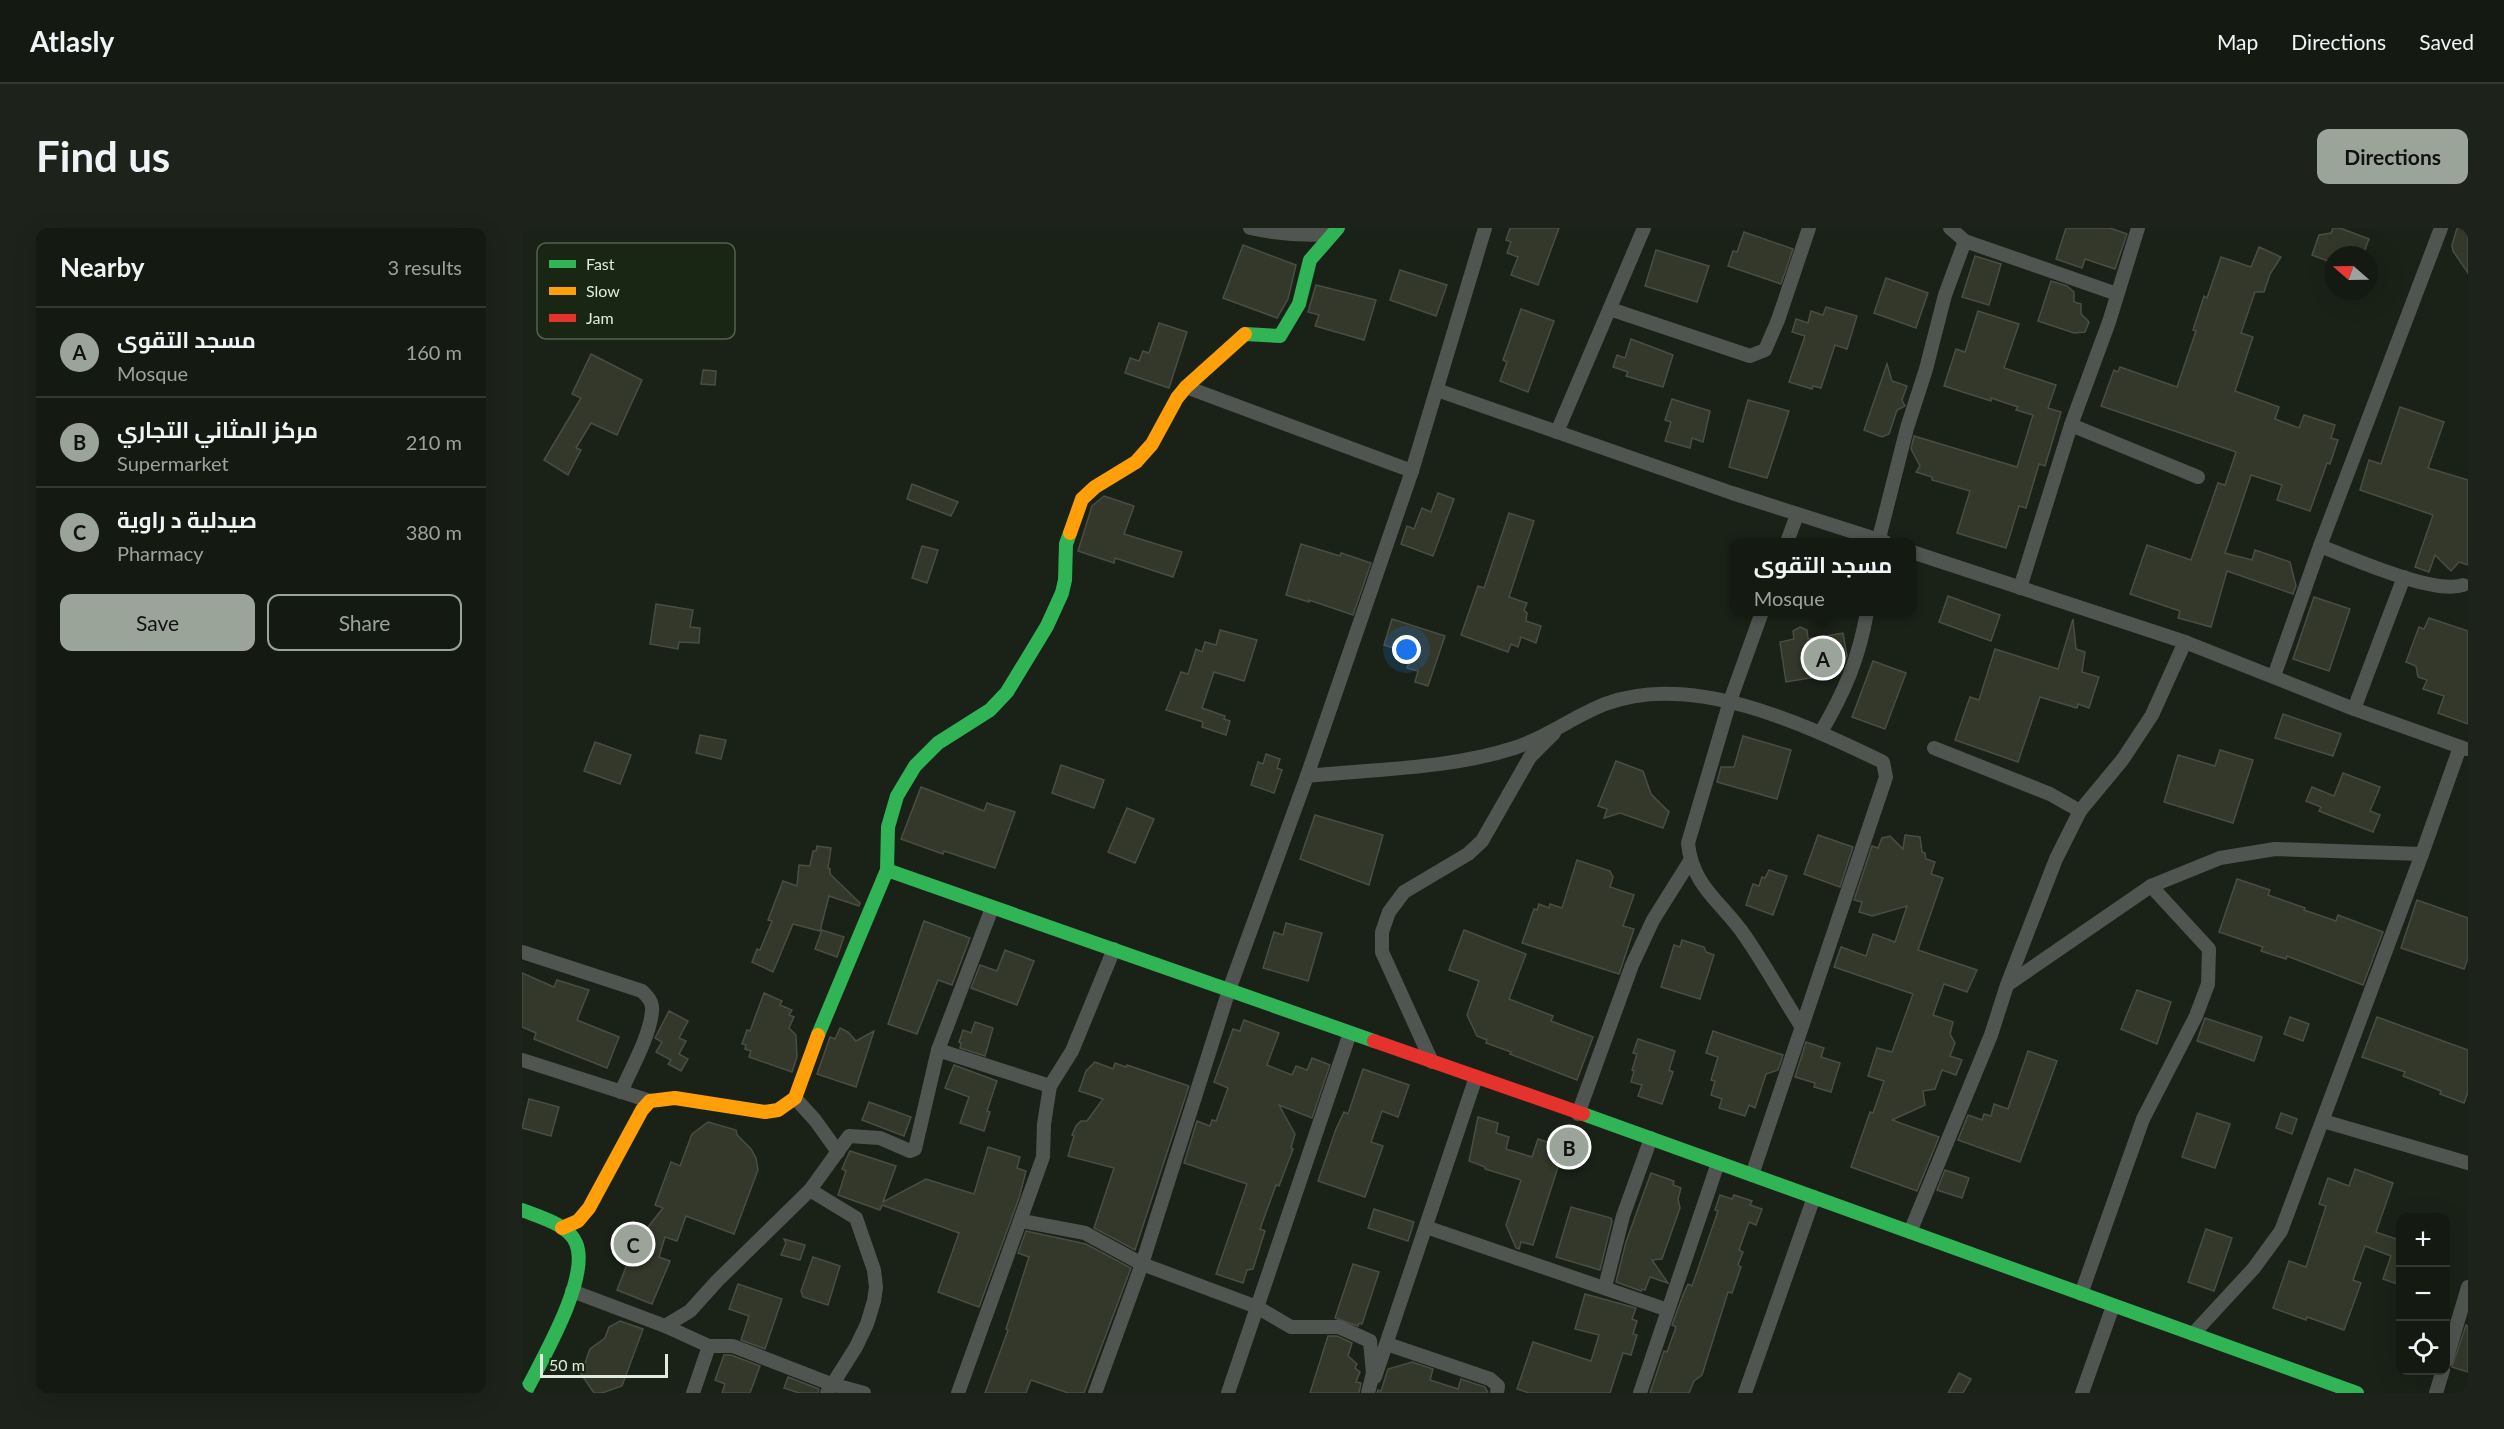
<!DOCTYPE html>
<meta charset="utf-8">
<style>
body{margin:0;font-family:Lato,Cairo,sans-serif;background:#1d231a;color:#f1f3f6}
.controls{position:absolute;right:18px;bottom:18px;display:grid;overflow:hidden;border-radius:12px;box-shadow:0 6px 24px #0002}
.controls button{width:54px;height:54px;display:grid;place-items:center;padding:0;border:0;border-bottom:2px solid #333831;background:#141a11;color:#f1f3f6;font:30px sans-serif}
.compass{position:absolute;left:1802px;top:18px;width:54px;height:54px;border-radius:50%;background:#141a11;box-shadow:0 6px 24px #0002;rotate:290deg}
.scale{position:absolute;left:18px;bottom:15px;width:128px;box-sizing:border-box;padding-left:6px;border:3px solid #e0eadd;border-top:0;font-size:16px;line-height:21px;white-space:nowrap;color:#e0eadd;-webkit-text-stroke:4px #182613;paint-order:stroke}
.you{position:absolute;left:885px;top:422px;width:21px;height:21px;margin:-15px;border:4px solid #fff;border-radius:50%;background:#1a73e8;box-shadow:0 0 0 9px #1a73e833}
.badge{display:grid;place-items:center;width:39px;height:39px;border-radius:50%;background:#9ba498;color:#111;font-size:20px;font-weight:700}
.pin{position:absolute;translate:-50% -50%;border:3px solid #fff;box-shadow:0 2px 6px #0006}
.popup{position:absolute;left:1208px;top:310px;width:186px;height:78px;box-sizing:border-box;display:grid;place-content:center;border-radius:12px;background:#141a11;filter:drop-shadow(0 2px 4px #0005);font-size:20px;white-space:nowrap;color:#9da19f}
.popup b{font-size:22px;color:#f1f3f6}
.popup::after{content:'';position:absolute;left:50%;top:100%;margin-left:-12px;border:12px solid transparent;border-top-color:#141a11}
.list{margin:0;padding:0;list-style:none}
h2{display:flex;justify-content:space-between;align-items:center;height:78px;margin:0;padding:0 24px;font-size:26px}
h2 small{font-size:20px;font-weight:400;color:#9da19f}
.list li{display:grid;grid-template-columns:39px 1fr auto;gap:18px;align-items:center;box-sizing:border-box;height:90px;padding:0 24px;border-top:2px solid #333831}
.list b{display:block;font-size:22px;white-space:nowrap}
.list p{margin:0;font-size:20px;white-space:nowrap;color:#9da19f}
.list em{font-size:20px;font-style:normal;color:#9da19f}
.actions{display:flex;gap:12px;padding:18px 24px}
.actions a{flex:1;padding:14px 0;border:2px solid #9ba498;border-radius:12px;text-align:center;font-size:21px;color:#9ba498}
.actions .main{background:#9ba498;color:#111}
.icon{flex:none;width:33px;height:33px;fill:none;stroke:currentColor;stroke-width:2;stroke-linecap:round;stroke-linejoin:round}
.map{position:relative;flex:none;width:1946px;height:1165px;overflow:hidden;border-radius:12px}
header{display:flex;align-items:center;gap:36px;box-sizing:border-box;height:84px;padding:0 30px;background:#141a11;border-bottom:2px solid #333831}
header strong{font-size:28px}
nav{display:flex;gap:33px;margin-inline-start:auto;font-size:21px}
.intro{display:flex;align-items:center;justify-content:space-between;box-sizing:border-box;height:144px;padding:0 36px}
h1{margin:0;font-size:42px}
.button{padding:15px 27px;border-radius:12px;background:#9ba498;color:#111;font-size:21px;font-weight:700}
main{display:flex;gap:36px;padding:0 36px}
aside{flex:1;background:#141a11;border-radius:12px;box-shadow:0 6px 24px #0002}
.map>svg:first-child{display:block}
.building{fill:#33382a;stroke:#494d44;stroke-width:1.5}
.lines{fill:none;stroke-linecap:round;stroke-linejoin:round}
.street{stroke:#505552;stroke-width:14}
.fast{stroke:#30b455;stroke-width:14}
.slow{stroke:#ff9f0a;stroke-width:14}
.jam{stroke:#e5322d;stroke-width:14}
.key{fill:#182613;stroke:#546150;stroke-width:1.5}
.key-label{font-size:16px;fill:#e0eadd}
</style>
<header>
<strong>Atlasly</strong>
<nav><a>Map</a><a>Directions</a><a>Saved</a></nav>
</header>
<div class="intro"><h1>Find us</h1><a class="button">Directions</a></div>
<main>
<aside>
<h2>Nearby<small>3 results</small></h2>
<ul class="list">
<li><span class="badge">A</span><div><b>مسجد التقوى</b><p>Mosque</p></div><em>160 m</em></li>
<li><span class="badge">B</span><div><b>مركز المثاني التجاري</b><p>Supermarket</p></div><em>210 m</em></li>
<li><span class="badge">C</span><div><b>صيدلية د راوية</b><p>Pharmacy</p></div><em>380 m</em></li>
</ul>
<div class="actions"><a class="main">Save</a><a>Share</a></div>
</aside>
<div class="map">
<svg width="1946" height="1165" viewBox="0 0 1946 1165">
<rect width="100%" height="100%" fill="#1a2217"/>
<!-- building -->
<g class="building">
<polygon points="988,0 1037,0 1016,57 989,47 996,29 985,25 989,14 984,12"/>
<polygon points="1544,0 1588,0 1605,6 1593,41 1563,31 1560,40 1534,31"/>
<polygon points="1811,0 1818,0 1847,11 1841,27 1811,27 1811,35 1790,27 1797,7 1809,5"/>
<polygon points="1935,0 1946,0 1946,45 1931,23 1930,17"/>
<polygon points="1222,4 1271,21 1259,56 1206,38 1211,23 1215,24"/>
<polygon points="721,17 774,37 766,71 755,90 701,70"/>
<polygon points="1737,19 1759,29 1748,46 1742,64 1733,64 1719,105 1731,109 1713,163 1757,179 1753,191 1777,200 1782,187 1813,197 1809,210 1816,212 1808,236 1805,235 1788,283 1755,272 1760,257 1729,247 1703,325 1730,332 1733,322 1768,334 1774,358 1771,366 1705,343 1689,399 1656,390 1658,383 1608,366 1625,317 1669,332 1696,255 1703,257 1714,224 1579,178 1592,142 1596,144 1598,139 1655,159 1674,103 1671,102 1682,68 1685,70 1699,29 1729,39"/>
<polygon points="1134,22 1187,38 1175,74 1123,58"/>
<polygon points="1453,28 1479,36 1467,77 1440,69"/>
<polygon points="878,42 925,57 914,88 868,72"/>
<polygon points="1364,50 1406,65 1394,100 1352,85"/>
<polygon points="1529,53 1545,58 1552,64 1552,74 1559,76 1559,86 1567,94 1563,104 1552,105 1516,93"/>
<polygon points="794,57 854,72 842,112 793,98 797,87 786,84"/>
<polygon points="1304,79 1335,88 1325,121 1313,117 1299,160 1291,158 1290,161 1267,154 1283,108 1270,104 1274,91 1286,95 1289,83 1301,87"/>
<polygon points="999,81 1032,93 1006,164 978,153 985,134 981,132"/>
<polygon points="1456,83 1497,96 1482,140 1534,157 1526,180 1539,184 1523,238 1517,236 1504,280 1497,278 1484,320 1435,305 1448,263 1410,252 1410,249 1394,244 1398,238 1389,221 1392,208 1495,239 1511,187 1494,182 1496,179 1469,170 1469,173 1422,158 1434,121 1443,124"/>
<polygon points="637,95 665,104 647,160 603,145 608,130 617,133 621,123 627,125"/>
<polygon points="1109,111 1151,127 1141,159 1104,148 1106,144 1091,139 1095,127 1103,130"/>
<polygon points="69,126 120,152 95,207 69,195 54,220 59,222 46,247 22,232 59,170 50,166"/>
<polygon points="1365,136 1370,153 1385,158 1380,172 1383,178 1375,182 1367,206 1360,209 1342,202"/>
<polygon points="181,142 194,143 193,157 179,156"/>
<polygon points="1150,171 1188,183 1181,214 1170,210 1168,220 1143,213 1149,194 1143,192"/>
<polygon points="1226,172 1267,183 1245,250 1207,239"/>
<polygon points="1878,179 1922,194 1906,240 1946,252 1946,337 1937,334 1929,343 1913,327 1907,344 1893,339 1911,287 1838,262 1847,232 1859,236"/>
<polygon points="390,256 436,274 429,288 385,271"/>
<polygon points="916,265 932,271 911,328 879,316 885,298 892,301 900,280 909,284"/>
<polygon points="582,268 612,278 602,306 660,324 651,349 593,330 592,335 556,323 570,278"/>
<polygon points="987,285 1012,293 987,369 1005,375 1002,382 1005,385 1004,393 1019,398 1014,415 999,409 996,419 989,416 986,424 939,407 956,358 962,360"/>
<polygon points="779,316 818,328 819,325 849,335 831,387 787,372 787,374 764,367"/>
<polygon points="400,318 416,322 405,355 390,350"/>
<polygon points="1426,368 1478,387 1469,413 1417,394"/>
<polygon points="1792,369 1828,381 1807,443 1771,431"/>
<polygon points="134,376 171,382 168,399 178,400 177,415 157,414 156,421 128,416"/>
<polygon points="1907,390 1946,403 1946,496 1916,485 1922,468 1901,461 1905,452 1896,449 1894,438 1884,434 1897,399 1902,401"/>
<polygon points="870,391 923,408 906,458 893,454 896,443 885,440 890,426 862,417"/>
<polygon points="1551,391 1554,421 1563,424 1560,444 1577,449 1567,480 1556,476 1555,480 1518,469 1496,534 1433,512 1448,469 1457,472 1473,421 1536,441"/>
<polygon points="1278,399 1285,402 1286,411 1321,405 1325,428 1318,445 1264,454 1258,414 1272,411 1271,403"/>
<polygon points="698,402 735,412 722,453 692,444 680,480 703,488 702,491 708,493 704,507 680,499 681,494 644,482 659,444 666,446 674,421 680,424 683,414 694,417"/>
<polygon points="1351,433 1384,445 1363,501 1330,489"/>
<polygon points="1761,486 1819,506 1811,528 1753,510"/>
<polygon points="178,507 204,512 199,531 174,525"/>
<polygon points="1221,508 1269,522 1255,571 1195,554 1199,539 1212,539"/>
<polygon points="73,514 109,527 98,556 62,543"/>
<polygon points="1698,522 1731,532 1711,595 1642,574 1656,527 1693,538"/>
<polygon points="744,526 758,531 755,540 760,542 752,565 729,557 736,534 741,536"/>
<polygon points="1094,533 1121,543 1129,566 1147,584 1141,600 1098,585 1082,590 1085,581 1076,578"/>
<polygon points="539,537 582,552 572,580 530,565"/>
<polygon points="1821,545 1858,559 1848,583 1858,587 1851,604 1797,583 1799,579 1784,573 1790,559 1812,568"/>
<polygon points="399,559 462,583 465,575 493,584 473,640 422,623 421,626 379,611"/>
<polygon points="605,580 632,591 613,635 586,624"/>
<polygon points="793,587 861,607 847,657 778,631"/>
<polygon points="1296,607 1331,619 1318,659 1282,646"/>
<polygon points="1383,607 1398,609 1400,624 1403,625 1404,631 1413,634 1409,646 1421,650 1396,722 1455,742 1445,764 1422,756 1411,787 1431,794 1428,806 1433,815 1428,828 1440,832 1434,847 1420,842 1413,861 1401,863 1403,877 1370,892 1417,909 1395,963 1329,939 1348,884 1351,885 1362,853 1346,848 1355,820 1370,824 1391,766 1312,739 1319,719 1344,728 1351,706 1373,714 1385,678 1350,688 1337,684 1340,674 1332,672 1350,618 1356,620 1360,610 1368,608 1381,621"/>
<polygon points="295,618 309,620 306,640 308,641 308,646 338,675 337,678 307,668 298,703 271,696 251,744 230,734 235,721 238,722 250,693 246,692 261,653 275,658 277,637 288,638 291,623 294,623"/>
<polygon points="1055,632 1088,643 1091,649 1088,659 1112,667 1101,698 1112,701 1097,746 1000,715 1012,681 1015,682 1017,676 1027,680 1028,676 1040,680"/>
<polygon points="1247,642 1265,648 1251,687 1224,677 1231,656 1237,658 1240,649 1243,650"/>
<polygon points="1715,651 1748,662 1746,667 1783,680 1782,682 1814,693 1816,687 1861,704 1841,757 1765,728 1764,731 1739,723 1741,719 1697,704"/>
<polygon points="1895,672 1946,690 1946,730 1942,741 1879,720"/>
<polygon points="402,693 448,710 430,757 416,752 395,806 366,796"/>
<polygon points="764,695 800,705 786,753 741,740 752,704 761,707"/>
<polygon points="300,702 322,709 315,729 293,721"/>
<polygon points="942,702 1004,726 987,771 1031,788 1029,793 1071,809 1055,852 988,826 989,824 964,815 965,812 955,808 945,787 957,753 927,742"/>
<polygon points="1160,712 1182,719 1184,724 1192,727 1178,771 1139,759 1152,717 1158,719"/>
<polygon points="483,722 512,733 495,777 449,760 458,737 475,743"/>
<polygon points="0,745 32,759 35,752 67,762 55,792 97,809 85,840 12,811 14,805 0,799"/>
<polygon points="1615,762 1649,774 1635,816 1599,801"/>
<polygon points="242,765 260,773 258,777 270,782 267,787 272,789 267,800 274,807 275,829 270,844 227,829 229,823 223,821 224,817 220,816 225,802 228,803"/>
<polygon points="147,783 166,793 157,810 164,813 157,826 166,831 159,843 146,836 149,832 134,824 140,814 133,810"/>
<polygon points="1768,789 1787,796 1781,813 1762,806"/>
<polygon points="1855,789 1946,822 1946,864 1942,875 1918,866 1919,863 1881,848 1883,844 1840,829"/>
<polygon points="1683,790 1740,809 1732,833 1675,813"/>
<polygon points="722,792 757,805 745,837 770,847 774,838 785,842 790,830 808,837 790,890 757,877 773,906 769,920 771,921 757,958 754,957 738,1001 743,1003 731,1041 725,1042 721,1055 694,1046 725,956 662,935 675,893 688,898 690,892 694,893 706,860 692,854 711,801 718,803"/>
<polygon points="453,794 471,800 463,828 438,820 439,815 437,814 441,802 449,805"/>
<polygon points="318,800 326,804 334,813 352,803 334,859 295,846 308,809 313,811"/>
<polygon points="1191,803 1261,827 1256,842 1244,846 1233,880 1227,877 1223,888 1197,880 1200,871 1189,867 1193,853 1189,852 1196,829 1184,825"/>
<polygon points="1116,811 1153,823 1147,842 1151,844 1140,876 1116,868 1120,857 1109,854 1112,843 1110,842 1115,826 1111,825"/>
<polygon points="1284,814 1302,820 1299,829 1318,835 1309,864 1292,859 1293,855 1273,849"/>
<polygon points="1506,823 1535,833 1498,934 1436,912 1446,887 1460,892 1462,886 1469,888 1472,876 1486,881"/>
<polygon points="573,834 591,841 593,835 604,839 605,837 667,858 613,1022 572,1000 592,940 546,928 552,908 550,907 554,898 559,893 565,893 581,871 557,863 564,843"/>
<polygon points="432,837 475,853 465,883 468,884 462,903 438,895 447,869 423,860"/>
<polygon points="841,841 887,857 876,889 860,883 849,914 861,918 843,969 796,953 814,901 822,884 826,886"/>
<polygon points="7,871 37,879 29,908 0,900"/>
<polygon points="347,874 389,889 382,908 340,892"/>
<polygon points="1675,885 1708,896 1693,940 1660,929"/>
<polygon points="1759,885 1775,891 1770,906 1754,900"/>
<polygon points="956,889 976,895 974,905 987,909 984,921 1010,929 1016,911 1038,918 1041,908 1061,914 1052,940 1037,936 1011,1017 999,1014 997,1021 994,1020 984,997 999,952 963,941 963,939 947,933"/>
<polygon points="186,894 214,902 215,907 229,921 234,930 236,942 212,1006 164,988 155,1013 143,1009 137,1029 148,1033 130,1076 95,1062 114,1013 130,1020 126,999 141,980 133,977 149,934 158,938 170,906"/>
<polygon points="466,919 498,929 495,940 504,943 497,970 457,1079 416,1064 437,1005 360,977 358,982 316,967 324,943 320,941 328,923 374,938 361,974 404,951 452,966"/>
<polygon points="1833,941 1871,955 1854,1004 1874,1011 1876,1007 1878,1007 1878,1057 1861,1051 1869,1028 1843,1018 1831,1052 1839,1055 1822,1102 1785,1089 1784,1092 1751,1080 1767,1033 1784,1039 1804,978 1797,976 1806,950 1827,958"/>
<polygon points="1423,942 1447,950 1440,970 1415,962"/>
<polygon points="1129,945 1152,953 1151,957 1159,960 1156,971 1158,980 1140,1031 1130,1032 1146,1055 1128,1049 1123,1062 1120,1061 1119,1063 1094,1054 1104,1014"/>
<polygon points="1198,967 1210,971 1212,967 1230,973 1228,977 1240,981 1234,997 1227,994 1217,1022 1221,1024 1216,1037 1219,1039 1210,1065 1206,1064 1180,1147 1172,1153 1167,1165 1128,1165 1142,1123 1145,1124 1154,1099 1150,1097 1161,1067 1166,1056 1170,1058 1196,983 1193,982"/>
<polygon points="1049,979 1089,990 1090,993 1078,1042 1034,1029"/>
<polygon points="852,981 892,994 886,1013 846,1000"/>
<polygon points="1684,1001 1710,1010 1692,1063 1666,1054"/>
<polygon points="504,1003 564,1016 609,1040 562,1165 546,1165 509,1152 504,1165 463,1165 486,1102 484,1101 507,1029 496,1025"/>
<polygon points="262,1011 283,1017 278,1032 259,1027 264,1015"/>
<polygon points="291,1029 318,1038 306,1077 281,1069 279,1063"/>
<polygon points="831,1036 857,1044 840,1096 837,1095 836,1098 813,1090"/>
<polygon points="216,1056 260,1071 243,1121 219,1112 227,1088 207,1081"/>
<polygon points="1063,1066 1114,1080 1110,1091 1115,1093 1111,1106 1115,1107 1109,1127 1101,1125 1088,1165 1007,1165 995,1161 1011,1114 1069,1133 1077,1107 1053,1101"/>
<polygon points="98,1093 121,1101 100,1158 80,1165 72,1165 59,1146 68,1121 83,1110 87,1099"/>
<polygon points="1944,1097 1946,1098 1946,1144 1930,1139"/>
<polygon points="806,1108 815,1108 830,1115 826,1128 835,1136 833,1140 838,1144 834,1154 839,1155 837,1165 788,1165"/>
<polygon points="202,1127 209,1127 238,1138 228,1165 200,1165 203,1156 193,1152"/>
<polygon points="890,1134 911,1141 908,1152 936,1161 939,1151 963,1159 966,1165 855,1165 856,1162 859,1163 866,1141"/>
<polygon points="1437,1145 1449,1151 1441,1165 1426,1165"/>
<polygon points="266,1149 297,1161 296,1165 277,1165 262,1160"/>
</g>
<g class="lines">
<!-- street -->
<g class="street">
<path d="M728,0C756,6 781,8 809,6"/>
<polyline points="1428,0 1443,13 1595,66"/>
<polyline points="1088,81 1228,128 1243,122 1256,92 1287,0"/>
<polyline points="664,159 890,243"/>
<polyline points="915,162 1210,265 1363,314"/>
<polyline points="1549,197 1587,94 1616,0"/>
<polyline points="1035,204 1122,0"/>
<polyline points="1265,314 1275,287"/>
<polyline points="1356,314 1385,200 1404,141 1423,67 1443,13"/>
<path d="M1798,318C1829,330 1912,367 1941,357"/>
<polyline points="1390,324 1663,414 1832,481 1944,521"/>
<polyline points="1498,360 1549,197 1676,249"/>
<path d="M1240,384L1208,473L1166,615C1170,659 1201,675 1223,708C1243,737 1260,768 1279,798"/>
<polyline points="1752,448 1798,318 1919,0"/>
<polyline points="1832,481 1882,349"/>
<path d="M1299,504C1323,463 1337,430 1345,384"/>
<path d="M785,548C853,541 927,541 992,520C1024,510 1052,488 1083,476C1170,443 1282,496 1361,534L1364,549L1230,947"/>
<polyline points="1558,583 1601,531 1630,487 1663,414"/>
<polyline points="1629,658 1698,630 1753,621 1900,626"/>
<path d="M0,724L120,763C126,769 131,774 130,783C128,808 109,841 99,864"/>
<polyline points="1485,757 1629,658 1687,721 1686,756 1674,788 1621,891 1559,1066"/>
<polyline points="416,822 528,858"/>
<polyline points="0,832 128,873"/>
<polyline points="910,834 860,724 860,704 867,684 882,664 946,626 960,613 1008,529 1032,505"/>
<polyline points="273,870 293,892 316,924"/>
<polyline points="1056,886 1110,737 1131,692 1168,633"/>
<polyline points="1801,893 1946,935"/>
<polyline points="288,962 334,990 352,1042 354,1059 352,1073 345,1096 334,1119 305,1165"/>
<polyline points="500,993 563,1005 620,1036 735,1079 769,1099 817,1099 848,1113 851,1145 846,1165"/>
<polyline points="904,999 1146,1082"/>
<polyline points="1388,1004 1469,807 1485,757 1534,631 1558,583 1528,566 1412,520"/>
<polyline points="1083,1059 1101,988 1129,910"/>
<polyline points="50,1063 143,1098 187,1118 211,1118 309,1156 342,1165"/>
<polyline points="143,1098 168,1083 195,1053 288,962 327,908 358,910 388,923 393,921 416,822 470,680"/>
<polyline points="1671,1106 1732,1040 1759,1003 1900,626 1938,519"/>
<polyline points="865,1116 968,1151 976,1158 975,1165"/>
<polyline points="1924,1133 1946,1059"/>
<polyline points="853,1149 954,849"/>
<polyline points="171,1165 187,1118"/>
<polyline points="436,1165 521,929 522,896 528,858 550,823 592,721"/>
<polyline points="573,1165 620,1036 707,762 785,548 890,243 963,0"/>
<polyline points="706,1165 828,805"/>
<polyline points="1118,1165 1196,935"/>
<polyline points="1223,1165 1292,969"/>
<polyline points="1560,1165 1591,1078"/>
<polyline points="1914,1165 1921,1142"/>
</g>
<!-- fast -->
<g class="fast">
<polyline points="723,106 758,108 777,76 788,32 816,0"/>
<polyline points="365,642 852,813"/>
<polyline points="296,807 365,642 366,599 375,568 393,538 416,515 468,482 485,464 525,398 540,365 543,352 544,316 548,305"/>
<polyline points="1061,886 1835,1165"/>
<path d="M0,982C17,989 46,996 54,1015C69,1049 19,1133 3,1165"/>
</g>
<!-- slow -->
<g class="slow">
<polyline points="548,305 560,271 573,259 614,234 630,216 655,170 664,159 723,106"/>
<polyline points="40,1000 56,993 67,980 120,882 128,873 153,870 243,884 256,882 273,870 296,807"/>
</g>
<!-- jam -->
<polyline class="jam" points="852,813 1061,886"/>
</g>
<!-- legend -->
<rect x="15" y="15" width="198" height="96" rx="9" class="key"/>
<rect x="27" y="32" width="27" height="8" fill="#30b455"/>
<rect x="27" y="59" width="27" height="8" fill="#ff9f0a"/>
<rect x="27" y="86" width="27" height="8" fill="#e5322d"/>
<g class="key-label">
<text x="64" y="42">Fast</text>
<text x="64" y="69">Slow</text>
<text x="64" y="96">Jam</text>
</g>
</svg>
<div class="controls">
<button>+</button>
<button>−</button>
<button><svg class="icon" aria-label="locate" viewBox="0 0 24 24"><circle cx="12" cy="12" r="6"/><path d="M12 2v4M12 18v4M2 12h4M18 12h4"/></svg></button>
</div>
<svg class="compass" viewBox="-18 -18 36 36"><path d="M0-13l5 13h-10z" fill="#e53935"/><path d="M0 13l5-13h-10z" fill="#9da19f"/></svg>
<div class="scale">50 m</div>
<div class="you"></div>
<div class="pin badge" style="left:1301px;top:430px">A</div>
<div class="popup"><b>مسجد التقوى</b>Mosque</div>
<div class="pin badge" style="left:1047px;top:919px">B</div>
<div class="pin badge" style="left:111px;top:1016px">C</div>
</div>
</main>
